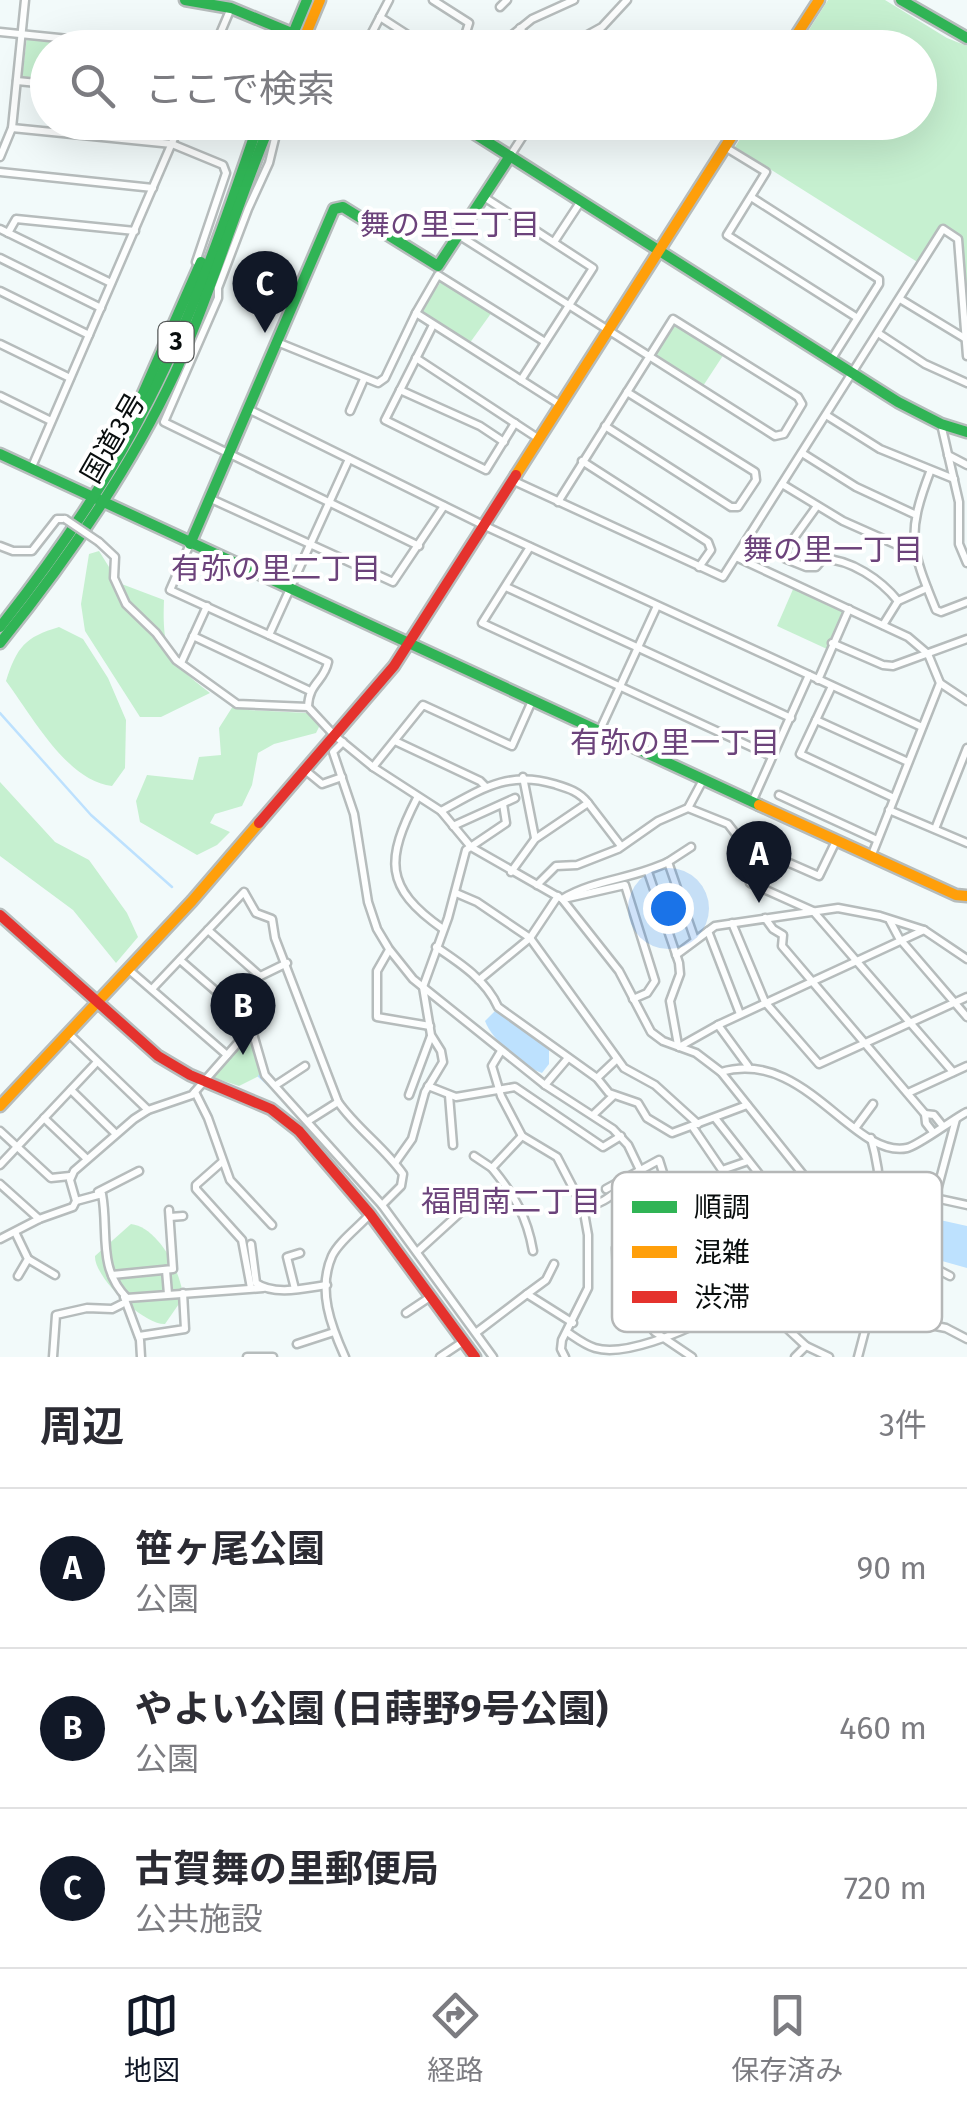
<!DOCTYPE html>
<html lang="ja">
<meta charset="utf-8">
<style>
body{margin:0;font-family:"Fira Sans","Noto Sans JP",sans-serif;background:#f7f7f7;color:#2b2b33}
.you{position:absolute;left:668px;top:908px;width:35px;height:35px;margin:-25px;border:8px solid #fff;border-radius:50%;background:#1a73e8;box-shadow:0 0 0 15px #1a73e833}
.badge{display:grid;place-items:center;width:65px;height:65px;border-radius:50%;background:#111827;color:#fff;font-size:32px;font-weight:700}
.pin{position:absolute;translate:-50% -82px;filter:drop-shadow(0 2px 5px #0008)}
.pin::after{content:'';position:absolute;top:52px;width:35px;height:30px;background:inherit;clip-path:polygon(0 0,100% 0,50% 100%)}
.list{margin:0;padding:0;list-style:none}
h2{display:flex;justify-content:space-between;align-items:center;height:130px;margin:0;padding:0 40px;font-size:42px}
h2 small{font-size:32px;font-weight:400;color:#7c7c81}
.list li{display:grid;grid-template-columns:65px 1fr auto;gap:30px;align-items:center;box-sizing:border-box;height:160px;padding:0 40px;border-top:2px solid #e1e1e2}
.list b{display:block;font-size:38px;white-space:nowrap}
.list p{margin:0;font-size:32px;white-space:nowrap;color:#7c7c81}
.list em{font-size:32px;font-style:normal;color:#7c7c81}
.icon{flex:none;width:55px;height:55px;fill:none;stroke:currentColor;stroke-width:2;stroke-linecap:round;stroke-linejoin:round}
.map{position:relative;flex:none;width:967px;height:1357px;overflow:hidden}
.search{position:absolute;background:#fff;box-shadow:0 10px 40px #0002;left:30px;right:30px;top:30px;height:110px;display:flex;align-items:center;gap:25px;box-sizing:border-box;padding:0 35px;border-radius:55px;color:#7c7c81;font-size:38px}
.sheet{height:610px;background:#fff}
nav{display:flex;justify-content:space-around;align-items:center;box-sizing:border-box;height:140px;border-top:2px solid #e1e1e2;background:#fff;font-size:28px;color:#7c7c81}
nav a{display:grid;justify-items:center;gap:5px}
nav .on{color:#111827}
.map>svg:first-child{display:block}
.green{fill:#c6f0d0}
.water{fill:#bde1fe}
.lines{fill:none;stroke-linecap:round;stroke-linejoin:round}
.stream{stroke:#bde1fe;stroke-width:2.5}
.street-casing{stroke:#b6bcbc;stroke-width:11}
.fast-casing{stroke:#b6bcbc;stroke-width:15}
.slow-casing{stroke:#b6bcbc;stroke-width:15}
.jam-casing{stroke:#b6bcbc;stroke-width:15}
.street{stroke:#fdfefe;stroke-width:6}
.fast{stroke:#30b455;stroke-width:10}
.slow{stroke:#ff9f0a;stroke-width:10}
.jam{stroke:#e5322d;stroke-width:10}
.street-bridge-casing{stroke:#b6bcbc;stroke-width:11;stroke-linecap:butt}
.street-bridge{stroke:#fdfefe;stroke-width:6}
.labels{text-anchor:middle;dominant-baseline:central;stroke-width:8;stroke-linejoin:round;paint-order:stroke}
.shield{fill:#fff;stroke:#535656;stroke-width:2.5}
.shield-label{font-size:25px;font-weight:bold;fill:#090e0e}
.street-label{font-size:28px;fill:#090e0e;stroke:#fff}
.neighbourhood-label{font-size:30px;fill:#6c437b;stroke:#fff}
.key{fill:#fff;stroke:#b5b7b7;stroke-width:2.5}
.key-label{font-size:28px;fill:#090e0e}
</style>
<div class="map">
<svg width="967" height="1357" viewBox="0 0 967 1357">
<rect width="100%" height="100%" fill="#f2fafa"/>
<!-- green -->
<g class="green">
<polygon points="828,0 885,0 947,38 967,46 967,301 960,237 943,225 919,263 735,147 750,123 920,122 920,48 798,47"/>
<polygon points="27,37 81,42 80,47 48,48 47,81 22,78"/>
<polygon points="442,280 492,312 469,344 420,312"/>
<polygon points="676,323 724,354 703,386 655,356"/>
<path d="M99,551L119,583L164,600C162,653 169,661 210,693L161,717H140L85,631L81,604L89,554Z"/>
<polygon points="794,587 843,610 827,649 777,626"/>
<path d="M59,627L83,639L108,678L126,720L125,768L112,786C67,781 32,716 6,681C17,647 25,637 59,627Z"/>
<polygon points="233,706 248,710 307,713 320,725 316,733 274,744 258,753 252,785 242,806 215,814 210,823 230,832 217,845 197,855 140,822 136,801 147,775 193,780 199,757 221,755 219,728"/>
<polygon points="0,782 55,842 89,860 127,913 138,937 116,963 73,910 0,856"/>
<polygon points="247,1037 250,1037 261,1075 239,1086 215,1078 214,1074"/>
<path d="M131,1224C158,1227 182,1273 183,1298L165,1324C143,1325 94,1277 95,1256Z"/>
</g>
<!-- water -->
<g class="water">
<path d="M496,1010L549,1048V1064L542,1073C523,1067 492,1040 485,1021Z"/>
<polygon points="922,1216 967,1226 967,1268 942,1261 938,1253 919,1243 916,1232"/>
</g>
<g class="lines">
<!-- stream -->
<g class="stream">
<polyline points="0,713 91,815 172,887"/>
<polyline points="259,1076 276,1092"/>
<polyline points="338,1161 374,1201"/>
<polyline points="388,1220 456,1311"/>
<polyline points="466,1325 488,1357"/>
</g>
<defs>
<g id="street">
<polyline points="433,0 469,23 461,48"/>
<polyline points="500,7 507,0"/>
<polyline points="380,17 428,48"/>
<polyline points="520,28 533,48"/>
<polyline points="0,32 157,48"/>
<polyline points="214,48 231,8"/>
<polyline points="364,48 389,0"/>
<polyline points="496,48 532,19 574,0"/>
<polyline points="564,48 602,27 627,0"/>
<polyline points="17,81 48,84"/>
<polyline points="279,122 269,163 248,209 218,288 218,298 164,422 419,546"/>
<polyline points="12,128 172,144 223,165 226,173 196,262"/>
<polyline points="725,147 766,172 727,235 856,317"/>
<polyline points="510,156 532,122"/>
<polyline points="0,157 12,128 25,0"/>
<polyline points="0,172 153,188"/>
<polyline points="484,197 593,268 521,380"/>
<polyline points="751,197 879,279 879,284 831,360"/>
<polyline points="0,229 111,283"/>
<polyline points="8,233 16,219 135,231"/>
<path d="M460,236C565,302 670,369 775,436L784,434L802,404L798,397L673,319L558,502"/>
<polyline points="554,242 581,201"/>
<polyline points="0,258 101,308"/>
<polyline points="0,291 89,335"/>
<polyline points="900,299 966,339"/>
<polyline points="416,313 438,275 545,342"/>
<polyline points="433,325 385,420 486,470 515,423"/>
<polyline points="878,333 925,364 967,383"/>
<polyline points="277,342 378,383 385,378 416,313 562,406"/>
<polyline points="0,344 70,378"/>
<polyline points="416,358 539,439"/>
<polyline points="400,390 480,426 504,442"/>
<polyline points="0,396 51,421"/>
<polyline points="248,409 485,526 922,727"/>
<polyline points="350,411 364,379"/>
<polyline points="826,415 880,449 954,479"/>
<polyline points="941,424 959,502 959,544 967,563"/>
<polyline points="605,426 731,507 738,507 756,480 755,472 627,392"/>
<polyline points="802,453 856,487 914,514"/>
<polyline points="948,455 967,465"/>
<polyline points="582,461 708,542 711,550 699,567"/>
<polyline points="31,469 181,122"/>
<path d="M930,472C906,535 911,549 936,610L941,612L967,602"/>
<polyline points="514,481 723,577 943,229 958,239 967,356"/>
<polyline points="782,484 843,521 915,553"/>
<polyline points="209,498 393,582 444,506"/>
<path d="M817,506L786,549V559L806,567H816L823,559C851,559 881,580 898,601"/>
<polyline points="99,542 115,557 114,578 126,604 156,633 176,660 237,704 308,707 334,735 373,767 441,811 471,847 562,899 619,971 651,1032 663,1041 696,1053 721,1072 869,1257 877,1285 858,1357"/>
<path d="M190,544L170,590L328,662C324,682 309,682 308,707"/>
<polyline points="0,546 13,551 32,551 57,519 65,519"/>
<polyline points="530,547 482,623 771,756"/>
<polyline points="736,557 908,637 928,654 940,683 967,701"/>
<polyline points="506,587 791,718"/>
<polyline points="883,625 898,601 927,588"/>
<polyline points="269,635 349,459"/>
<polyline points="193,636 308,690"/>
<polyline points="832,643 883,665 893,666 967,639"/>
<polyline points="181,663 207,606"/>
<polyline points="818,680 849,609"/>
<polyline points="832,686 800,754 894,798"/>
<polyline points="816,720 908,762"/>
<polyline points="599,732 657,606"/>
<polyline points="395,741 480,781 486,787"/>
<polyline points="343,742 333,752 354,814 368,902 377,929 389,949 413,979 545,1085 613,1129 628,1145 640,1170 643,1187 637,1210 616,1248 617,1272 637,1310 655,1332 692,1357"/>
<polyline points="373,767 423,705 512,746 532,701"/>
<polyline points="305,770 322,784 342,777"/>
<polyline points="523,777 535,838"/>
<polyline points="779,795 877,840"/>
<path d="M417,798C386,859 383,887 443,929"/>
<polyline points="752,802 809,675"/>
<polyline points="588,803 621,846"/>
<polyline points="688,808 728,824 738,837"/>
<polyline points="889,810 967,843"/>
<path d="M441,811C480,790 508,770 554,784C567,788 579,791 588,803L535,839L511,872"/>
<polyline points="453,826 515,798"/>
<polyline points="935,829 967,748"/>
<polyline points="836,841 819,876 755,848 748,873 750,883 813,911 953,1072"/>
<polyline points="871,857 940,683"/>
<polyline points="668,862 691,847"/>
<polyline points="648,872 679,963 680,974 670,1001 678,1045"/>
<polyline points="537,885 556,866 577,865 618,849 658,821 688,808 703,780"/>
<polyline points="456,893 477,902 530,938 624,1068 655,1085 698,1124"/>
<polyline points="568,898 625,885 655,981 647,993 633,999"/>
<path d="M562,899C595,879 634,879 668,862L695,940"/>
<polyline points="765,918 773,929 783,935 782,946 925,1114 926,1123 933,1132"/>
<polyline points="890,921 899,938 967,1017"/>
<polyline points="732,923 765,1002 819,1064 967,997"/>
<polyline points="208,930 260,976"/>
<polyline points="708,931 740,1014"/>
<path d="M436,947C460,963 486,980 498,1007L597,1078L609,1093L638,1103L647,1118L672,1133L747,1105"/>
<polyline points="389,950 377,971 377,1017 430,1026"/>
<polyline points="676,955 715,926 838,908 880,916 924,930 967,959"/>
<polyline points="180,960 233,1006 248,1004"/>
<polyline points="287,963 244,984 251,1027 265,1075 382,1205 493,1357"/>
<polyline points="128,969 227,1055"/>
<polyline points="479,980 530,938 558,896"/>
<path d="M152,989L244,892L256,913L272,919L275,938L338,1102C357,1129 384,1147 403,1174L401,1186L382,1205"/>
<polyline points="718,1025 748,1066"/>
<polyline points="68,1033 148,1110"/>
<polyline points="679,1047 718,1025 924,930"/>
<polyline points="501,1051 492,1066 501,1096 522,1136 557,1157 583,1207 588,1235 588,1288 562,1340 561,1349 565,1357"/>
<path d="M721,1072C804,1047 853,1159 907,1148C918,1146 953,1119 967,1112"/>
<polyline points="597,1078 617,1059"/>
<polyline points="276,1085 305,1066"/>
<polyline points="545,1085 568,1058"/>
<polyline points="428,1086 456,1097 515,1087 603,1147 621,1136"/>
<polyline points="71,1090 116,1134"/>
<polyline points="195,1092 208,1118 230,1180 272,1225"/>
<polyline points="908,1093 967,1066"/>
<polyline points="409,1095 431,1036"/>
<polyline points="449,1095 453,1145"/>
<polyline points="925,1114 934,1115 942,1125"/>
<polyline points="593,1115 613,1096"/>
<polyline points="44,1118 87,1159"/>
<polyline points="715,1118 799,1225"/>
<polyline points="956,1119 935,1198 967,1205"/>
<polyline points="308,1121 338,1102"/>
<polyline points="692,1126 722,1170 748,1161"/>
<polyline points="856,1127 873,1104"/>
<polyline points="0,1131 51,1178 70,1176"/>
<polyline points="474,1156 492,1168 522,1136"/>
<polyline points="222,1162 196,1185 196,1189 242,1240 251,1288"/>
<polyline points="395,1163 412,1139 425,1092 443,1062 441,1051 431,1035 423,987 448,918 466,850 506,823 503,804"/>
<polyline points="0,1165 97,1062"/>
<path d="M492,1168C514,1195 527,1216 533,1251"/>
<polyline points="722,1170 738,1196"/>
<polyline points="0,1184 39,1219"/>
<polyline points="606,1189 659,1160 669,1192"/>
<polyline points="98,1192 139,1171"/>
<polyline points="641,1199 669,1192 677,1228 642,1263 662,1293"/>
<path d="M76,1201L102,1194C109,1231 97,1268 127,1298L263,1288"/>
<path d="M583,1207C614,1203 618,1183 641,1176"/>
<polyline points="170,1217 183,1216"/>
<polyline points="15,1232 28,1259 18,1276"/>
<polyline points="870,1234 950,1276"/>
<polyline points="0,1239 39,1219 73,1207 76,1201 70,1180 74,1171 134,1119 148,1110 192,1095 251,1028"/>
<path d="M251,1244L256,1283C274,1296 306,1288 327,1285"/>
<path d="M859,1245C887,1216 881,1174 871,1138"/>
<polyline points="417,1252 474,1200"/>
<polyline points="28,1259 55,1275"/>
<polyline points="755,1259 767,1254 776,1242 826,1205"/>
<polyline points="166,1270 168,1294"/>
<polyline points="112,1275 173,1269 169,1210"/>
<polyline points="295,1289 287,1257 300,1253"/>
<polyline points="748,1292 806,1346 829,1357"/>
<polyline points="527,1294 546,1280 554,1264"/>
<polyline points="124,1297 140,1340 141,1357"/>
<polyline points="638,1310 710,1261 689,1204 673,1208"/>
<polyline points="406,1313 430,1297"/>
<polyline points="869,1313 946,1328 967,1339"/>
<polyline points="477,1332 527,1294 573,1323"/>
<path d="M567,1332C576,1338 585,1345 595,1348C624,1357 682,1332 708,1318"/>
<polyline points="139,1336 185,1329 183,1293"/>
<polyline points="297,1344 334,1332"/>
<polyline points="53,1357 56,1315 87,1308 112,1309 122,1304"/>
<polyline points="247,1357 273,1357"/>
<path d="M345,1357C331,1326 317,1290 332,1256C339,1241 359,1227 370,1214"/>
<polyline points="440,1357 464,1341"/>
<polyline points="795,1357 806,1346"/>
</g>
<g id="fast">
<polyline points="185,0 231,8 328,48"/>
<polyline points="901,0 967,38"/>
<polyline points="287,48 307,0"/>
<polyline points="456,122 898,402 941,424 967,432"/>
<polyline points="130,423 201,262"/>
<polyline points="0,454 759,805"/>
<polyline points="190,544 334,209 343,207 438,266 510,156"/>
<path d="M0,627C57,555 109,480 150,398C195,310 227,216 259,122"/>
<path d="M0,643C68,559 129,471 175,373C212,291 236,205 271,122"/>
</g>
<g id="slow">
<polyline points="300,48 320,0"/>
<polyline points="788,48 819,0"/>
<polyline points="516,475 741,122"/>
<polyline points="759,805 956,895 967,896"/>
<polyline points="0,1106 192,901 259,823"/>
</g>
<g id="jam">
<polyline points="259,823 394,666 516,475"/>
<polyline points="0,915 158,1056 190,1075 271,1109 299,1131 370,1214 475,1357"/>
</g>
</defs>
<!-- street casing -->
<use href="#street" class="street-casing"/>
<!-- fast casing -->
<use href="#fast" class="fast-casing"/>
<!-- slow casing -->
<use href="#slow" class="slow-casing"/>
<!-- jam casing -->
<use href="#jam" class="jam-casing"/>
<!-- street -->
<use href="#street" class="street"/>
<!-- fast -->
<use href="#fast" class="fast"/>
<!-- slow -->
<use href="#slow" class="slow"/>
<!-- jam -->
<use href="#jam" class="jam"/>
<defs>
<polyline id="street-bridge" points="65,519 99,542"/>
</defs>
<!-- street-bridge casing -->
<use href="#street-bridge" class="street-bridge-casing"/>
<!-- street-bridge -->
<use href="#street-bridge" class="street-bridge"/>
</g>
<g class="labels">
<!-- shield labels -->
<rect class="shield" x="158.5" y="322" width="35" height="40" rx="8"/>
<g class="shield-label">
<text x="176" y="342">3</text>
</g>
<!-- street labels -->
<g class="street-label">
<text transform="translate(113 438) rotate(-60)">国道3号</text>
</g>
<!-- neighbourhood labels -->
<g class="neighbourhood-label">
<text x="450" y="225">舞の里三丁目</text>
<text x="833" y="550">舞の里一丁目</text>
<text x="276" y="569">有弥の里二丁目</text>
<text x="675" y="743">有弥の里一丁目</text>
<text x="511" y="1202">福間南二丁目</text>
</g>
</g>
<!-- legend -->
<rect x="612" y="1172" width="330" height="160" rx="15" class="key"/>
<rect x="632" y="1201" width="45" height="12" fill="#30b455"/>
<rect x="632" y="1246" width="45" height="12" fill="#ff9f0a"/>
<rect x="632" y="1291" width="45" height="12" fill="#e5322d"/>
<g class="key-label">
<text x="694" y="1217">順調</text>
<text x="694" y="1262">混雑</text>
<text x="694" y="1307">渋滞</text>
</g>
</svg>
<div class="you"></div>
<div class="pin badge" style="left:759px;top:903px">A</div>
<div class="pin badge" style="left:243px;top:1055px">B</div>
<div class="pin badge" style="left:265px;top:333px">C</div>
<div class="search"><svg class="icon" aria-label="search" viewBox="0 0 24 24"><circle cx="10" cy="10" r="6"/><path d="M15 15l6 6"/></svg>ここで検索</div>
</div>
<section class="sheet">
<h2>周辺<small>3件</small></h2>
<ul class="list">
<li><span class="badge">A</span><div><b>笹ヶ尾公園</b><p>公園</p></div><em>90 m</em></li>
<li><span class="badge">B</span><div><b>やよい公園 (日蒔野9号公園)</b><p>公園</p></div><em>460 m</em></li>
<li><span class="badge">C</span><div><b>古賀舞の里郵便局</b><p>公共施設</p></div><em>720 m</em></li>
</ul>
</section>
<nav>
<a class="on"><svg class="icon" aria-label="map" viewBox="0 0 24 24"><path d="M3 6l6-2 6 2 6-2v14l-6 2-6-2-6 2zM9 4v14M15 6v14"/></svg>地図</a>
<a><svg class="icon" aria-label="directions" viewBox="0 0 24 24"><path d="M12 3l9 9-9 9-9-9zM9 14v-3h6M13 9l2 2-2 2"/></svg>経路</a>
<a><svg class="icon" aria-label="saved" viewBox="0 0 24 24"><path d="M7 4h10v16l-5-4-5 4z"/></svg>保存済み</a>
</nav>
